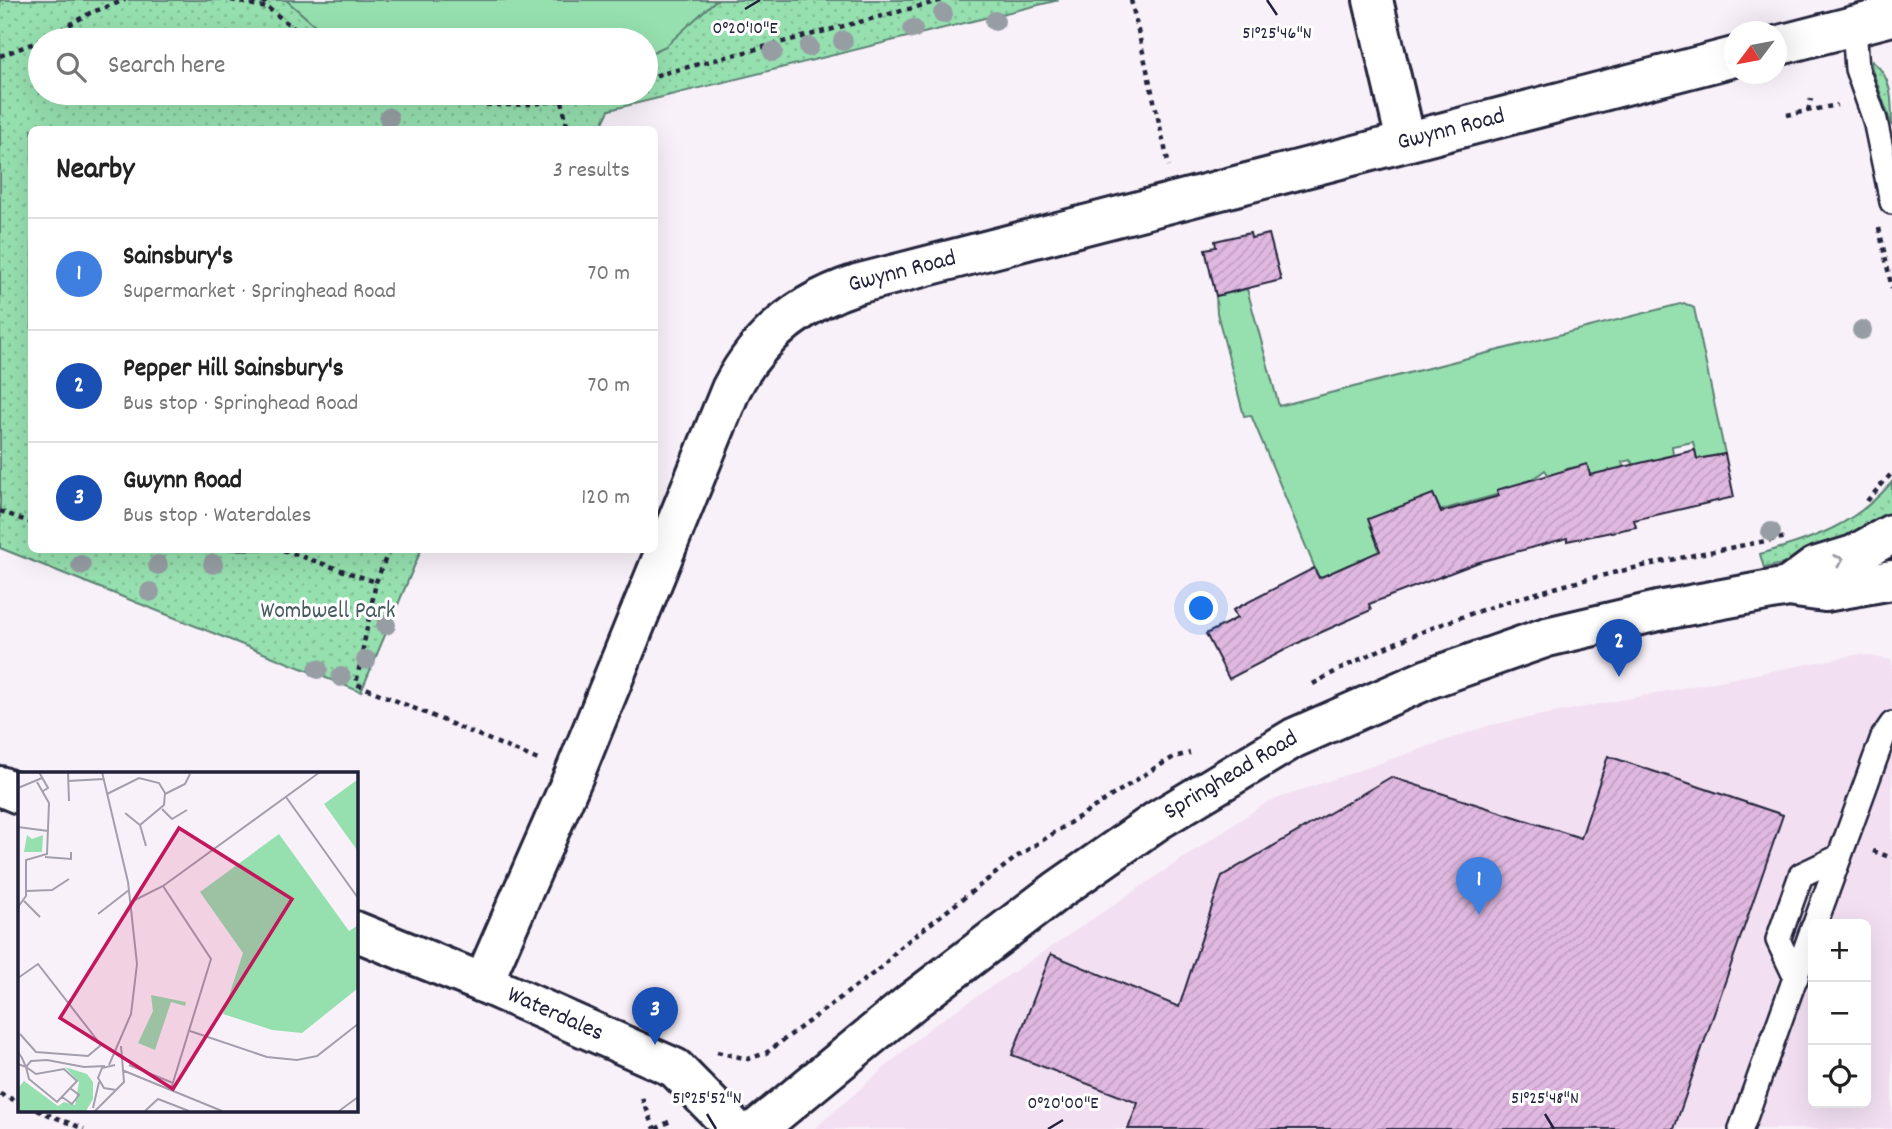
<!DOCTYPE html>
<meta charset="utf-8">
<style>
body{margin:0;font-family:Dekko,sans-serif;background:#f6f6f6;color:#222}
.controls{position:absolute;right:21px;bottom:21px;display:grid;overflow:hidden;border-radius:10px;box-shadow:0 7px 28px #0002}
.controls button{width:63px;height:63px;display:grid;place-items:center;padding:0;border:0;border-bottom:2px solid #e0e0e0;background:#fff;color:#222;font:35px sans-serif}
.compass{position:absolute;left:1724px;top:21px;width:63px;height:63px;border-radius:50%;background:#fff;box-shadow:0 7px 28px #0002;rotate:238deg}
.you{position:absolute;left:1202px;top:609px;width:24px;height:24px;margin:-18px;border:5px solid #fff;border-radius:50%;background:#1a73e8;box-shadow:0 0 0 10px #1a73e833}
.badge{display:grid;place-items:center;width:46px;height:46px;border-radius:50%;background:#0f766e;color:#fff;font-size:23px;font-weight:700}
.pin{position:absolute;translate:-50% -58px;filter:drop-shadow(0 2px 4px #0008)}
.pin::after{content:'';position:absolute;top:37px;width:24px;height:21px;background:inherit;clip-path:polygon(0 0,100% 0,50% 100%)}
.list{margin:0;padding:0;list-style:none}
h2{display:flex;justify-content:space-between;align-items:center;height:91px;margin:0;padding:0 28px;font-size:30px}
h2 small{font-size:23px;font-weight:400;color:#767676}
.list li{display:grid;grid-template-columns:46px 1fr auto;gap:21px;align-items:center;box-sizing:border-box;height:112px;padding:0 28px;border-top:2px solid #e0e0e0}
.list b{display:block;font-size:26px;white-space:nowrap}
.list p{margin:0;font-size:23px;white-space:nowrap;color:#767676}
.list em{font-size:23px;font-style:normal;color:#767676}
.icon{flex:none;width:38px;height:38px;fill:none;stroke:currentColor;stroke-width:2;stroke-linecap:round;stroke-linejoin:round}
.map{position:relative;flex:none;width:1892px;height:1129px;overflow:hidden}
.search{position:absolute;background:#fff;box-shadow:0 7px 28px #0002;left:28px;top:28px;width:630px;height:77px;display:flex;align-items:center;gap:18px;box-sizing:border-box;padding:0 24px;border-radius:38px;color:#767676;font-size:26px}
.panel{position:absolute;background:#fff;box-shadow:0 7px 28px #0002;left:28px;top:126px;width:630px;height:427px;border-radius:10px}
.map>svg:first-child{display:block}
.built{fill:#f2e0f2;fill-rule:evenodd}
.grass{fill:url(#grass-dots);stroke:#5c8175;stroke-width:2;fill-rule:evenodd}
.garden{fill:#96e0af;stroke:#5c8175;stroke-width:2}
.building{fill:url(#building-hatch);stroke:#22223b;stroke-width:2}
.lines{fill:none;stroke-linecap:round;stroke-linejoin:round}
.service-casing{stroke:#22223b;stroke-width:28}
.minor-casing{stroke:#22223b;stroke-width:44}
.secondary-casing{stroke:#22223b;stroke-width:44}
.path{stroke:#22223b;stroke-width:4.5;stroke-dasharray:5 5;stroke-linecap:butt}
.service{stroke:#fff;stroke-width:23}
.minor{stroke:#fff;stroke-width:38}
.secondary{stroke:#fff;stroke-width:38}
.tree{fill:#969ea4}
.oneway{stroke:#9c9ca7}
.ticks{fill:none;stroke:#22223b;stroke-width:2.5}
.labels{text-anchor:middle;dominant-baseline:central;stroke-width:6;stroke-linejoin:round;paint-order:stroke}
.street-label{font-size:24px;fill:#22223b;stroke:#fff}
.park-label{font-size:24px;fill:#455b5e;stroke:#fff}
.inset-road{fill:none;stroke:#a39ead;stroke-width:2}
.view{fill:#c2185b;fill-opacity:0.15;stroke:#c2185b;stroke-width:3.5}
.inset-edge{fill:none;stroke:#22223b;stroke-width:3.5}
.ticks-label{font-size:18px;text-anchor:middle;fill:#22223b;stroke:#fff;stroke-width:6;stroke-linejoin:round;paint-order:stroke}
</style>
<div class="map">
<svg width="1892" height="1129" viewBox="0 0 1892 1129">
<defs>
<pattern id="grass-dots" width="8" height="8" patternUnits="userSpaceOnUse" patternTransform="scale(1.75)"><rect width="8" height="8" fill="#96e0af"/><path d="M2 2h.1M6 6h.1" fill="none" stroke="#81c097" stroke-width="1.8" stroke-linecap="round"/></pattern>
<pattern id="building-hatch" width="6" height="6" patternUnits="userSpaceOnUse" patternTransform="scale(1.75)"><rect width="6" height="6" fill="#e0b8e0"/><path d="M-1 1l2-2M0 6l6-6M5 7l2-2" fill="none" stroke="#c09ec1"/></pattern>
</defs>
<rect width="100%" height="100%" fill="#f9f1f9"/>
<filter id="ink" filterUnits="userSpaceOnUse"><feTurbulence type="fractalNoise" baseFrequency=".0143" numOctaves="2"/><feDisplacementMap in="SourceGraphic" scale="14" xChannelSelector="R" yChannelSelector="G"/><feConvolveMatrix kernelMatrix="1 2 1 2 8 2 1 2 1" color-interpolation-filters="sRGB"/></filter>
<g filter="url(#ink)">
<!-- built -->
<path class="built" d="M1860,654L1892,660V1129H814L931,1027L1267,802L1490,725ZM1813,924H1866V1103H1813Z"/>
<!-- grass -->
<g class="grass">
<path d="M0,0H1059L609,110L600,129L32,130V550H421L361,692L0,548ZM40,40H646V93H40Z"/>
<path d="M1872,61C1892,76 1892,99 1892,126L1871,66Z"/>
<path d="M1892,482V512L1881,521L1801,560L1764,568L1760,554C1814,538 1854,526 1892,482Z"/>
</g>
<!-- garden -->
<g class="garden">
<polygon points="286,0 716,0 666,46 646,55 646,40 332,40"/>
<path d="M1247,289L1279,406L1684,303L1694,308L1725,454L1697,459L1693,442L1672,446L1673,455L1663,457L1665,467L1641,472L1630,460L1622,462L1626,479L1592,486L1587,465L1565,469L1569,492L1555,485L1545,470C1514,496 1477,498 1440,511L1433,494L1383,557L1350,564L1319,578L1251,415L1244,416L1217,313L1216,296Z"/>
</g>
<!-- building -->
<g class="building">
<polygon points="1250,233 1251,238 1269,234 1281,280 1216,296 1205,249 1216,247 1215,241"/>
<polygon points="1695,450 1697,459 1725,454 1734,497 1634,520 1636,527 1567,541 1567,538 1479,562 1369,604 1371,610 1304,640 1229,679 1206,634 1237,618 1233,610 1314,568 1319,578 1380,551 1368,519 1433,494 1441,512 1499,496 1497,490 1587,464 1590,475"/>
<polygon points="1608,756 1783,815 1674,1129 1128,1129 1138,1103 1012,1055 1051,954 1179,1007 1222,876 1391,777 1581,838"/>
</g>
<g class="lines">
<defs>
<g id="service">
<polyline points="1854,26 1857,69 1875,120 1892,202"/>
<polyline points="1815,924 1883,737 1892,724"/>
<polyline points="1796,978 1778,940 1801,875 1839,857"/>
<polyline points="1741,1129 1813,928"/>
</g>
<g id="minor">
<polyline points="1373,0 1406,141"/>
<polyline points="1776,46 1892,16"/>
<polyline points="0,786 19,794"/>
<path id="s1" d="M355,931L483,983L675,1068L735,1129"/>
<path id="s2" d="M483,983L574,775L731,389C758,337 801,302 857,284L1734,57"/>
</g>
<g id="secondary">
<polyline points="1788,587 1815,567 1854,555 1892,534"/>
<path id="s3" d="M757,1129L913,1001L1058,890L1158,820L1294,738L1428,679L1547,637L1658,611L1788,587L1825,592L1892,580"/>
</g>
</defs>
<!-- service casing -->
<use href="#service" class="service-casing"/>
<!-- minor casing -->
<use href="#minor" class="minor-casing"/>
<!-- secondary casing -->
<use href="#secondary" class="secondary-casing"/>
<!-- path -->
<g class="path">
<polyline points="231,0 267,8"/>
<polyline points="263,0 268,8 309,40"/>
<polyline points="1131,0 1169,166"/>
<polyline points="43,40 90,13 125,0"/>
<polyline points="0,56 40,41"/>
<polyline points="646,78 943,0"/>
<path d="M407,93C469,108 531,110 593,93"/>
<polyline points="562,101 567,125 565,130"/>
<polyline points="1808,111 1811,99"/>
<polyline points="1787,115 1837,105"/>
<polyline points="1879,228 1892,289"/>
<polyline points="1867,501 1892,473"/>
<polyline points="0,511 32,523"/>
<polyline points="95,550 117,550"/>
<polyline points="283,550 376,582"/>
<polyline points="389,550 376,582 356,684 538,760"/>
<path d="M1313,684C1457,602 1626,567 1787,537"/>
<polyline points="1873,851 1892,858"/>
<polyline points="717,1052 748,1059 766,1053 882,967 899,948 1018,856 1155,768 1174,757 1190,753"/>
<polyline points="0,1094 19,1102"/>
<polyline points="642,1098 655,1129"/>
<polyline points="37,1110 84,1129"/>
<polyline points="656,1129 672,1120"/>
</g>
<!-- service -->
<use href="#service" class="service"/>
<!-- minor -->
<use href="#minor" class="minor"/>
<!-- secondary -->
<use href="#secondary" class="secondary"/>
</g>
<!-- trees -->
<g class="tree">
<circle cx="943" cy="14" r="10"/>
<circle cx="995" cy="21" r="10"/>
<circle cx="913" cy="29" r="10"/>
<circle cx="843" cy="41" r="10"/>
<circle cx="809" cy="47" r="10"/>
<circle cx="773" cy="52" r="10"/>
<circle cx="389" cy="118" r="10"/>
<circle cx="1862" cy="330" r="10"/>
<circle cx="1771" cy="532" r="10"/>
<circle cx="213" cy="564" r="10"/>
<circle cx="81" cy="565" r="10"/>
<circle cx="158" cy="565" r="10"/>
<circle cx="150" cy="592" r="10"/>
<circle cx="386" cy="625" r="10"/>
<circle cx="366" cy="660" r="10"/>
<circle cx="318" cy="669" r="10"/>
<circle cx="341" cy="677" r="10"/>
</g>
<!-- one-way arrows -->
<defs><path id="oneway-chevron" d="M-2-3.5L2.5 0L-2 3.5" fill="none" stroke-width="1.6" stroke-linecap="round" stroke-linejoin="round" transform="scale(1.75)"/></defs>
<use class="oneway" href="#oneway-chevron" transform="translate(1839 560) rotate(-19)"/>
</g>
<!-- ticks -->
<path class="ticks" d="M1267,0L1277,15M745,9L760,0M707,1114L716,1129M1545,1114L1554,1129M1048,1129L1063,1120"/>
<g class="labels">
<!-- street labels -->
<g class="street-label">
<text stroke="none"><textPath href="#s2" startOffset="1426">Gwynn Road</textPath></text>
<text stroke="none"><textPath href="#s2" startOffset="859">Gwynn Road</textPath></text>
<text stroke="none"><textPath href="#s3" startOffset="592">Springhead Road</textPath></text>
<text stroke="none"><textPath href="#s1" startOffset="217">Waterdales</textPath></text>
</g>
<!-- park labels -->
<g class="park-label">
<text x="328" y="612">Wombwell Park</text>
</g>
</g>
<!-- overview -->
<g transform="translate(18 772)">
<rect width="340" height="340" fill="#f9f1f9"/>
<path d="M339,8V78L306,32ZM261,62L331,159L339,154V217L284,261L254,258L205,242L225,181L182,120ZM9,63L14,67L25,63L24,80H6ZM47,295L69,302L75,310V327L68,339H0V316L6,309L40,334L46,330L57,333L61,310Z" fill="#96e0af"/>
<path d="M293,118L308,139L287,155L272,133ZM228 190a35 35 0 1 1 70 0a35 35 0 1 1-70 0ZM133,223L168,230L167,234L153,230L137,278L120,271L135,239Z" fill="#96e0af"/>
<path class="inset-road" d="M21,0L30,16L25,19M50,0L51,29M84,0L110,110L119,192L113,242L91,293M50,9L86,7M0,16L24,6M89,22L121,6L141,11L147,21L146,33L122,53M147,22L167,12L172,2M268,25L340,126M144,37L154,47L169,38M107,41L122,53L128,74M0,55L30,59M27,85L53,87V80M145,114L193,187L153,317M8,119L34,118L51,107M6,129L22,145M113,130L145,114L302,0M0,135L8,124V88L29,82L31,31L19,10M80,142L111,118M0,206L20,192L83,273L70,284L18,280L2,262M172,259L249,285L279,288L299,284L340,252M0,280L4,286L8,295L11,307L39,330L59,309L46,297L18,302L8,295L0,292M97,293L84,296L80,306L86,316L98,318M111,293L155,311M8,295L13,289L29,288L66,295L87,294M104,298L204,339M44,325L54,332L61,323L52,316M75,336L81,310M77,339L106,310L103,274M127,339L140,327L171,339M321,339L340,325"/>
<path class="view" d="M161,56L274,127L155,317L42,246Z"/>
<rect width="340" height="340" class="inset-edge"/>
</g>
<g class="ticks-label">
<text x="745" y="33">0°20'10"E</text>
<text x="1277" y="38">51°25'46"N</text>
<text x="707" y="1103">51°25'52"N</text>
<text x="1545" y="1103">51°25'48"N</text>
<text x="1063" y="1108">0°20'00"E</text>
</g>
</svg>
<div class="controls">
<button>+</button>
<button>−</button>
<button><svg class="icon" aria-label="locate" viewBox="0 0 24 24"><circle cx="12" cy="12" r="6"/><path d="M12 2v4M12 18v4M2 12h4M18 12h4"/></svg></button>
</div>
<svg class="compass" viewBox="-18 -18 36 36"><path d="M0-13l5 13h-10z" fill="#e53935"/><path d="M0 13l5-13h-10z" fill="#767676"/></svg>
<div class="you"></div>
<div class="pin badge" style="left:1479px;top:915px;background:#3f7fe0">1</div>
<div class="pin badge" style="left:1619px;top:677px;background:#1a4fb4">2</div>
<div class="pin badge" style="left:655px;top:1045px;background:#1a4fb4">3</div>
<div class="search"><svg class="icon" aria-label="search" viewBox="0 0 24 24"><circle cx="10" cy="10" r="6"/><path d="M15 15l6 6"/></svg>Search here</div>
<section class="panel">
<h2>Nearby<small>3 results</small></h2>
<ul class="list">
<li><span class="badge" style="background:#3f7fe0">1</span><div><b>Sainsbury's</b><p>Supermarket · Springhead Road</p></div><em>70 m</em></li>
<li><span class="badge" style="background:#1a4fb4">2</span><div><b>Pepper Hill Sainsbury's</b><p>Bus stop · Springhead Road</p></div><em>70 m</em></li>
<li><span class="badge" style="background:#1a4fb4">3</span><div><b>Gwynn Road</b><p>Bus stop · Waterdales</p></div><em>120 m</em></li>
</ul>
</section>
</div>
